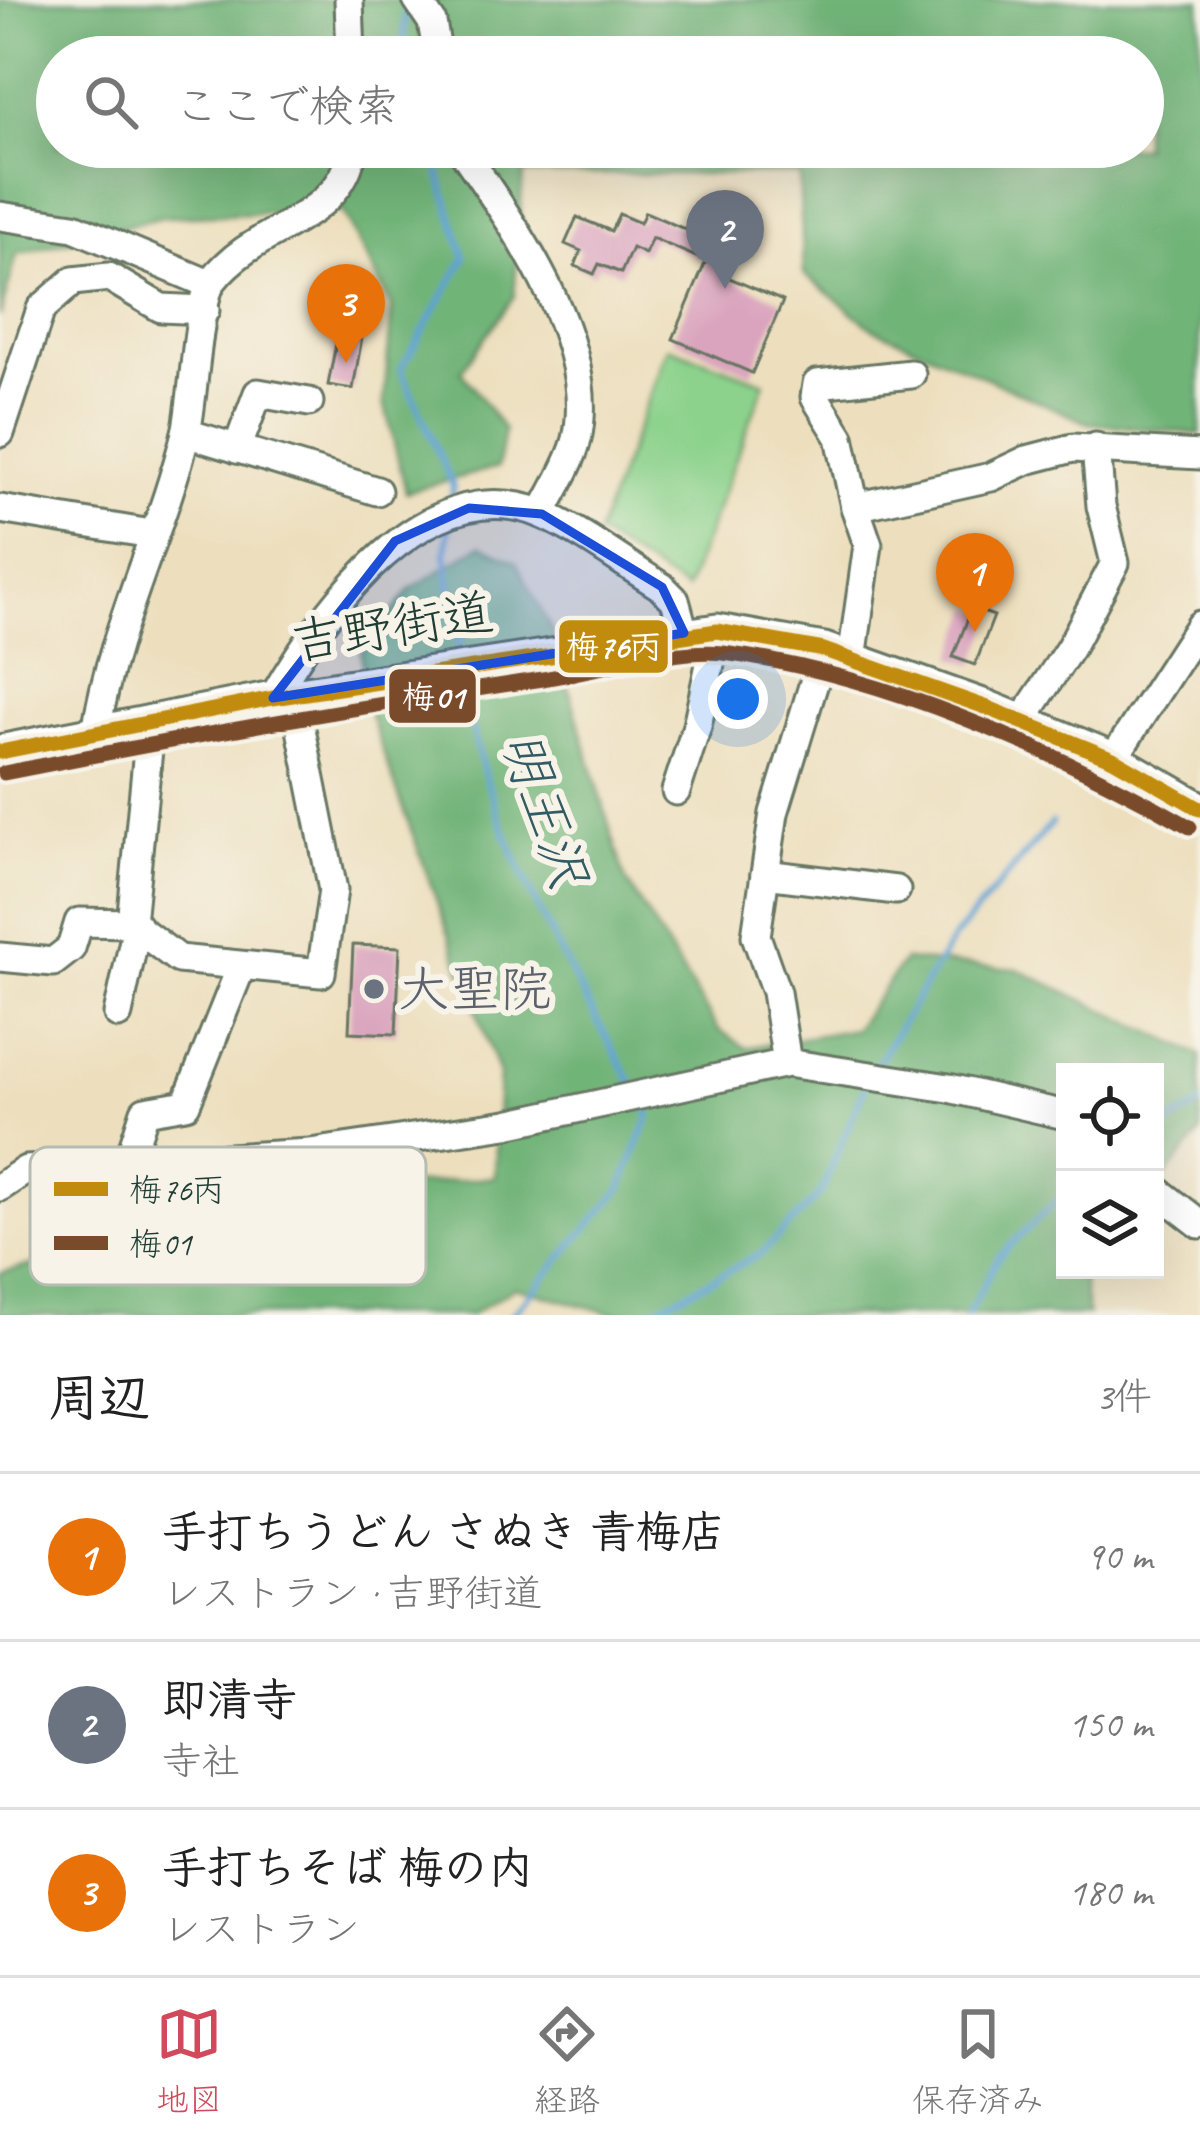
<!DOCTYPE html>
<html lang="ja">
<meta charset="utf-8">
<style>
body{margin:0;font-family:Caveat,"Klee One",sans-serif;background:#f2f2f2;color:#222}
.controls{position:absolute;right:36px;bottom:36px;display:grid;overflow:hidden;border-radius:0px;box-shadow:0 12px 48px #0002}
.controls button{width:108px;height:108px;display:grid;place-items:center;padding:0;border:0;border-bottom:3px solid #e0e0e0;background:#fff;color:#222;font:60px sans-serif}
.you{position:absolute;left:738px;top:699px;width:42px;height:42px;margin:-30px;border:9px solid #fff;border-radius:50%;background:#1a73e8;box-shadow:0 0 0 18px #1a73e833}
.badge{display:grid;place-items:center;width:78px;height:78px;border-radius:50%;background:#d1495b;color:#fff;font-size:39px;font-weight:700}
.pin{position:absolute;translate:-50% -99px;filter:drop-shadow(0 3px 6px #0008)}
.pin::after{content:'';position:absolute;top:63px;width:42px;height:36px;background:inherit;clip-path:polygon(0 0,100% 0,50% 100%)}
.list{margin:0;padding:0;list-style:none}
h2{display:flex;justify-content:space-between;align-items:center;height:156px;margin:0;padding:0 48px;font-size:51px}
h2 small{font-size:39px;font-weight:400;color:#767676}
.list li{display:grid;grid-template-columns:78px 1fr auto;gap:36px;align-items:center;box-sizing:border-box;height:168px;padding:0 48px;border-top:3px solid #e0e0e0}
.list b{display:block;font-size:45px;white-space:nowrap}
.list p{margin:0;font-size:39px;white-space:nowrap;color:#767676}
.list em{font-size:39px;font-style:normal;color:#767676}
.icon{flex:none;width:66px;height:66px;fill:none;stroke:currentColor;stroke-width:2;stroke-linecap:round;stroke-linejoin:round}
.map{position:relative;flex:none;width:1200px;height:1315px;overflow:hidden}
.search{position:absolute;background:#fff;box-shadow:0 12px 48px #0002;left:36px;right:36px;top:36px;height:132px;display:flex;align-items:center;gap:30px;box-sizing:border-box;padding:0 42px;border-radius:66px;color:#767676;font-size:45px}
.sheet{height:660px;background:#fff}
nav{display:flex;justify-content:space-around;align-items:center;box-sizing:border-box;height:168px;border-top:3px solid #e0e0e0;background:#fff;font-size:33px;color:#767676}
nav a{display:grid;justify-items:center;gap:6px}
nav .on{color:#d1495b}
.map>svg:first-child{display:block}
.green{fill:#8cd28c;stroke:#568860;stroke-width:3}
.forest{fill:#71b478;stroke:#487856;stroke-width:3;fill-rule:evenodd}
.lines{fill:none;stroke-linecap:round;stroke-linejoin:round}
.stream{stroke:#5fa2d3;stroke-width:6}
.building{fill:#daa4be}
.minor-casing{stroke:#677664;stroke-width:33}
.major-casing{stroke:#677664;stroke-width:39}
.minor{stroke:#fff;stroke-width:27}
.major{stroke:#fff;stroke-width:33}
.bus-1-casing{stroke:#f7f3e8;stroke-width:24}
.bus-2-casing{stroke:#f7f3e8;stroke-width:24}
.bus-1{stroke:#c18c0d;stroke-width:15}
.bus-2{stroke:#7a4b2a;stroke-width:15}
.marked{fill:#1d4ed8;fill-opacity:0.2;stroke:#1d4ed8;stroke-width:9;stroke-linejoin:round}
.worship-dot{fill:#6b7280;stroke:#f7f3e8;stroke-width:4.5}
.labels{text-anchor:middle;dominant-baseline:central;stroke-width:12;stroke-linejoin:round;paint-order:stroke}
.street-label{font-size:51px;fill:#1f3d34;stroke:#f7f3e8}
.worship-label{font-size:51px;fill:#5b616d;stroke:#f7f3e8;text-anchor:start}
.water-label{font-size:54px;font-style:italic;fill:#325b64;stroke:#f7f3e8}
.key{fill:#f7f3e8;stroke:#b6bcb2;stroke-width:3}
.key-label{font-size:33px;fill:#1f3d34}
.line-badge{stroke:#f7f3e8;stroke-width:4.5}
.badge-label{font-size:33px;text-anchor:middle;font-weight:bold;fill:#fff}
</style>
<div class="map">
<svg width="1200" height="1315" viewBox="0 0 1200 1315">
<rect width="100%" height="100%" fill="#f7f3e8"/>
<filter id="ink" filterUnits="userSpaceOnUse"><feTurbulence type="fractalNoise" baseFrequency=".00833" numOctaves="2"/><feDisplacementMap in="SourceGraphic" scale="24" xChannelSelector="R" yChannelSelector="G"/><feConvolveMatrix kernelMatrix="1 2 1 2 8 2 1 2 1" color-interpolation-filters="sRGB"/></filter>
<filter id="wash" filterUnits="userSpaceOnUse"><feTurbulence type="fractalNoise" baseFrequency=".004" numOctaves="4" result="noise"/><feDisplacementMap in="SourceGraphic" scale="48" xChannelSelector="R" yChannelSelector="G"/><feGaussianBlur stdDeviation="2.7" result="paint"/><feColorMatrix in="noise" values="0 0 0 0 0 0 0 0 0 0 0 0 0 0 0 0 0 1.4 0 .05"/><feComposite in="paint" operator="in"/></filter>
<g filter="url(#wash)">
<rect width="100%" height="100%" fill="#eddfbe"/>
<!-- green -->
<polygon class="green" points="668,347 765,382 686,590 597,534"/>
<!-- forest -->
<g class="forest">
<path d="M0,0H1200V434L1088,423L871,327L804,274L799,174H523L514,297L461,371L504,430L498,467L406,492L384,402L392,306L342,211L162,217L17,254L0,317ZM57,57H1143V147H57Z"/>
<polygon points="481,545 516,562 552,631 625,879 718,1029 746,1048 855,1029 904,960 1017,969 1200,1055 1200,1134 1155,1189 1155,1072 1065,1072 1065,1270 1086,1270 1082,1275 1088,1315 618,1315 515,1287 470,1315 0,1315 0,1273 323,1193 495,1177 499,1074 368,710 361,653 411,589"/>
</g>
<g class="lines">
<!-- stream -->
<g class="stream">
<polyline points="403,57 406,4"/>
<polyline points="431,147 465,258 401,369 453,486 451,505"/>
<polyline points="449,524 446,556 461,660"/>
<path d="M463,679C485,830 564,960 636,1090"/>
<polyline points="875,1067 953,939 1052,823"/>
<polyline points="1155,1133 1200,1105"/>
<polyline points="512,1315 621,1189 650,1115 642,1102"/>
<polyline points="643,1315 761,1254 821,1193 866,1084"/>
<polyline points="968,1315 999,1256 1065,1193"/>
</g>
</g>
<g id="blocks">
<!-- building -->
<g class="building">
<polygon points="645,212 738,252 727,277 783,301 752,373 673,339 706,261 652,238 645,254 632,248 621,273 599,264 594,274 575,266 581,251 565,244 577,217 611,231 619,214 640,223"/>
<polygon points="338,333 362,337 353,389 328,385"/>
<polygon points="972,608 994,616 975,665 953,657"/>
<polygon points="353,945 400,947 396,1034 349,1032"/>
</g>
</g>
</g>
<g filter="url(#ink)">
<use href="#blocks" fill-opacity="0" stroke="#677664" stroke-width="3"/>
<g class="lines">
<defs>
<g id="minor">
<polyline points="349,0 351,57"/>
<polyline points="417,0 432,22 438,57"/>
<path d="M460,147C512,223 599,342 577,439C571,464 553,491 542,514"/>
<polyline points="0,216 74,227 209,284"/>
<polyline points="0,433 41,309 73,281 109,277 161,308 205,310"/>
<polyline points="186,433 377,491"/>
<polyline points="237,449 258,393 309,402"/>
<polyline points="855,507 840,437 815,397 817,384 911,374"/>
<polyline points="0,509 151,534"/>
<polyline points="852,659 868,545 855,507 991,477 1027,460 1073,448 1200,455"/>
<path d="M273,698C322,612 426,466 542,514C583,532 623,563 662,587L675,600L684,633"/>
<polyline points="1021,722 1070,648 1115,563 1101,506 1096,447"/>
<path d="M96,732C112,628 161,534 186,433C194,400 197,301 213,280C258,222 342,223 353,147"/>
<polyline points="1113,759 1200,625"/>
<polyline points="676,791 697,726 717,631"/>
<polyline points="765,874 896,890"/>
<polyline points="131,923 151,719"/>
<polyline points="0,957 53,962 71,948 79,922 131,923 178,959 321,973 333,890 294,694"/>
<polyline points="118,1014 137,926"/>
<polyline points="787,1063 776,992 756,936 774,813 824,650"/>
<polyline points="127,1166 145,1111 186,1104 241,967"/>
<polyline points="0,1187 26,1170 310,1153 507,1124 787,1063 949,1088 1065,1115"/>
<polyline points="1155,1189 1200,1224"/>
</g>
<polyline id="major" points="0,752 273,698 717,631 824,650 988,708 1113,759 1200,809"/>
</defs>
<!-- minor casing -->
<use href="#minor" class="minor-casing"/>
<!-- major casing -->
<use href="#major" class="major-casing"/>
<!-- minor -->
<use href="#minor" class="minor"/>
<!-- major -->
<use href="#major" class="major"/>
<defs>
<polyline id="bus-1" points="0,752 273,698 717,631 824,650 988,708 1113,759 1200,809"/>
<path id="bus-2" d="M4,773C183,737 362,706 543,679C590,671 679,648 723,653C877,672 1056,750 1190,827"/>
</defs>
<!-- bus-1 casing -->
<use href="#bus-1" class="bus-1-casing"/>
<!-- bus-2 casing -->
<use href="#bus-2" class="bus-2-casing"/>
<!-- bus-1 -->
<use href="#bus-1" class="bus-1"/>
<!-- bus-2 -->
<use href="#bus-2" class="bus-2"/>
</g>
</g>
<!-- marked area -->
<path class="marked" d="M469,508L542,514L662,587L684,633L273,698L395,541Z"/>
<!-- markers -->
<circle class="worship-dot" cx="374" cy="989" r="12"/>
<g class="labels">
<!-- street labels -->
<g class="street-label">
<text transform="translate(392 627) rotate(-9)">吉野街道</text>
</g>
<!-- worship labels -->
<g class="worship-label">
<text x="398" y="989">大聖院</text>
</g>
<!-- water labels -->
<g class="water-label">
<text transform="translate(545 809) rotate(71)">明王沢</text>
</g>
</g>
<!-- legend -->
<rect x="30" y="1147" width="396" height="138" rx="18" class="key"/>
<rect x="54" y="1182" width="54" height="14" fill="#c18c0d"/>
<rect x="54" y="1236" width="54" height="14" fill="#7a4b2a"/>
<g class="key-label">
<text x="129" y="1201">梅76丙</text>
<text x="129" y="1255">梅01</text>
</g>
<g class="line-badge">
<rect x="557" y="618" width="113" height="57" rx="12" fill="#c18c0d"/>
<rect x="387" y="667" width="91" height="58" rx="12" fill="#7a4b2a"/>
</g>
<g class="badge-label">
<text x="614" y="658">梅76丙</text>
<text x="433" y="708">梅01</text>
</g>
</svg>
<div class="controls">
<button><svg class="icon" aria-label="locate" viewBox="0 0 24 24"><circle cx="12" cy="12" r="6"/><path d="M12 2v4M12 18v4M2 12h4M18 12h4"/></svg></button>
<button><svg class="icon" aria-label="layers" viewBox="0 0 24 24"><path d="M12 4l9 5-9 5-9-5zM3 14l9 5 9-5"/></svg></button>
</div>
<div class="you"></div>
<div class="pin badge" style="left:975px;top:632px;background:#e8710a">1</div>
<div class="pin badge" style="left:725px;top:289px;background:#6b7280">2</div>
<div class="pin badge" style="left:346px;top:363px;background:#e8710a">3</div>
<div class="search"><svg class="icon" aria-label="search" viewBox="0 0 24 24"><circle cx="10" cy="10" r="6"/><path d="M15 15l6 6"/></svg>ここで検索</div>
</div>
<section class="sheet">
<h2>周辺<small>3件</small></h2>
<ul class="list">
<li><span class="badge" style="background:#e8710a">1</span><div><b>手打ちうどん さぬき 青梅店</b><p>レストラン · 吉野街道</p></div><em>90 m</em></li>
<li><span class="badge" style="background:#6b7280">2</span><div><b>即清寺</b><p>寺社</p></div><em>150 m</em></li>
<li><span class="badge" style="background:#e8710a">3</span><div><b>手打ちそば 梅の内</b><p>レストラン</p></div><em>180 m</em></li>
</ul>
</section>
<nav>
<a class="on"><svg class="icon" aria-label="map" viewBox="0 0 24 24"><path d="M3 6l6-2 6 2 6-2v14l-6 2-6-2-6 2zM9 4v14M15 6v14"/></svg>地図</a>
<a><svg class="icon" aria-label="directions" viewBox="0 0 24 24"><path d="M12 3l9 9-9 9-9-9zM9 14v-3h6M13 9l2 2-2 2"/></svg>経路</a>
<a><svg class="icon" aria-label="saved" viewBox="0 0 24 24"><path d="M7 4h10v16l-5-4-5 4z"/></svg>保存済み</a>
</nav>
